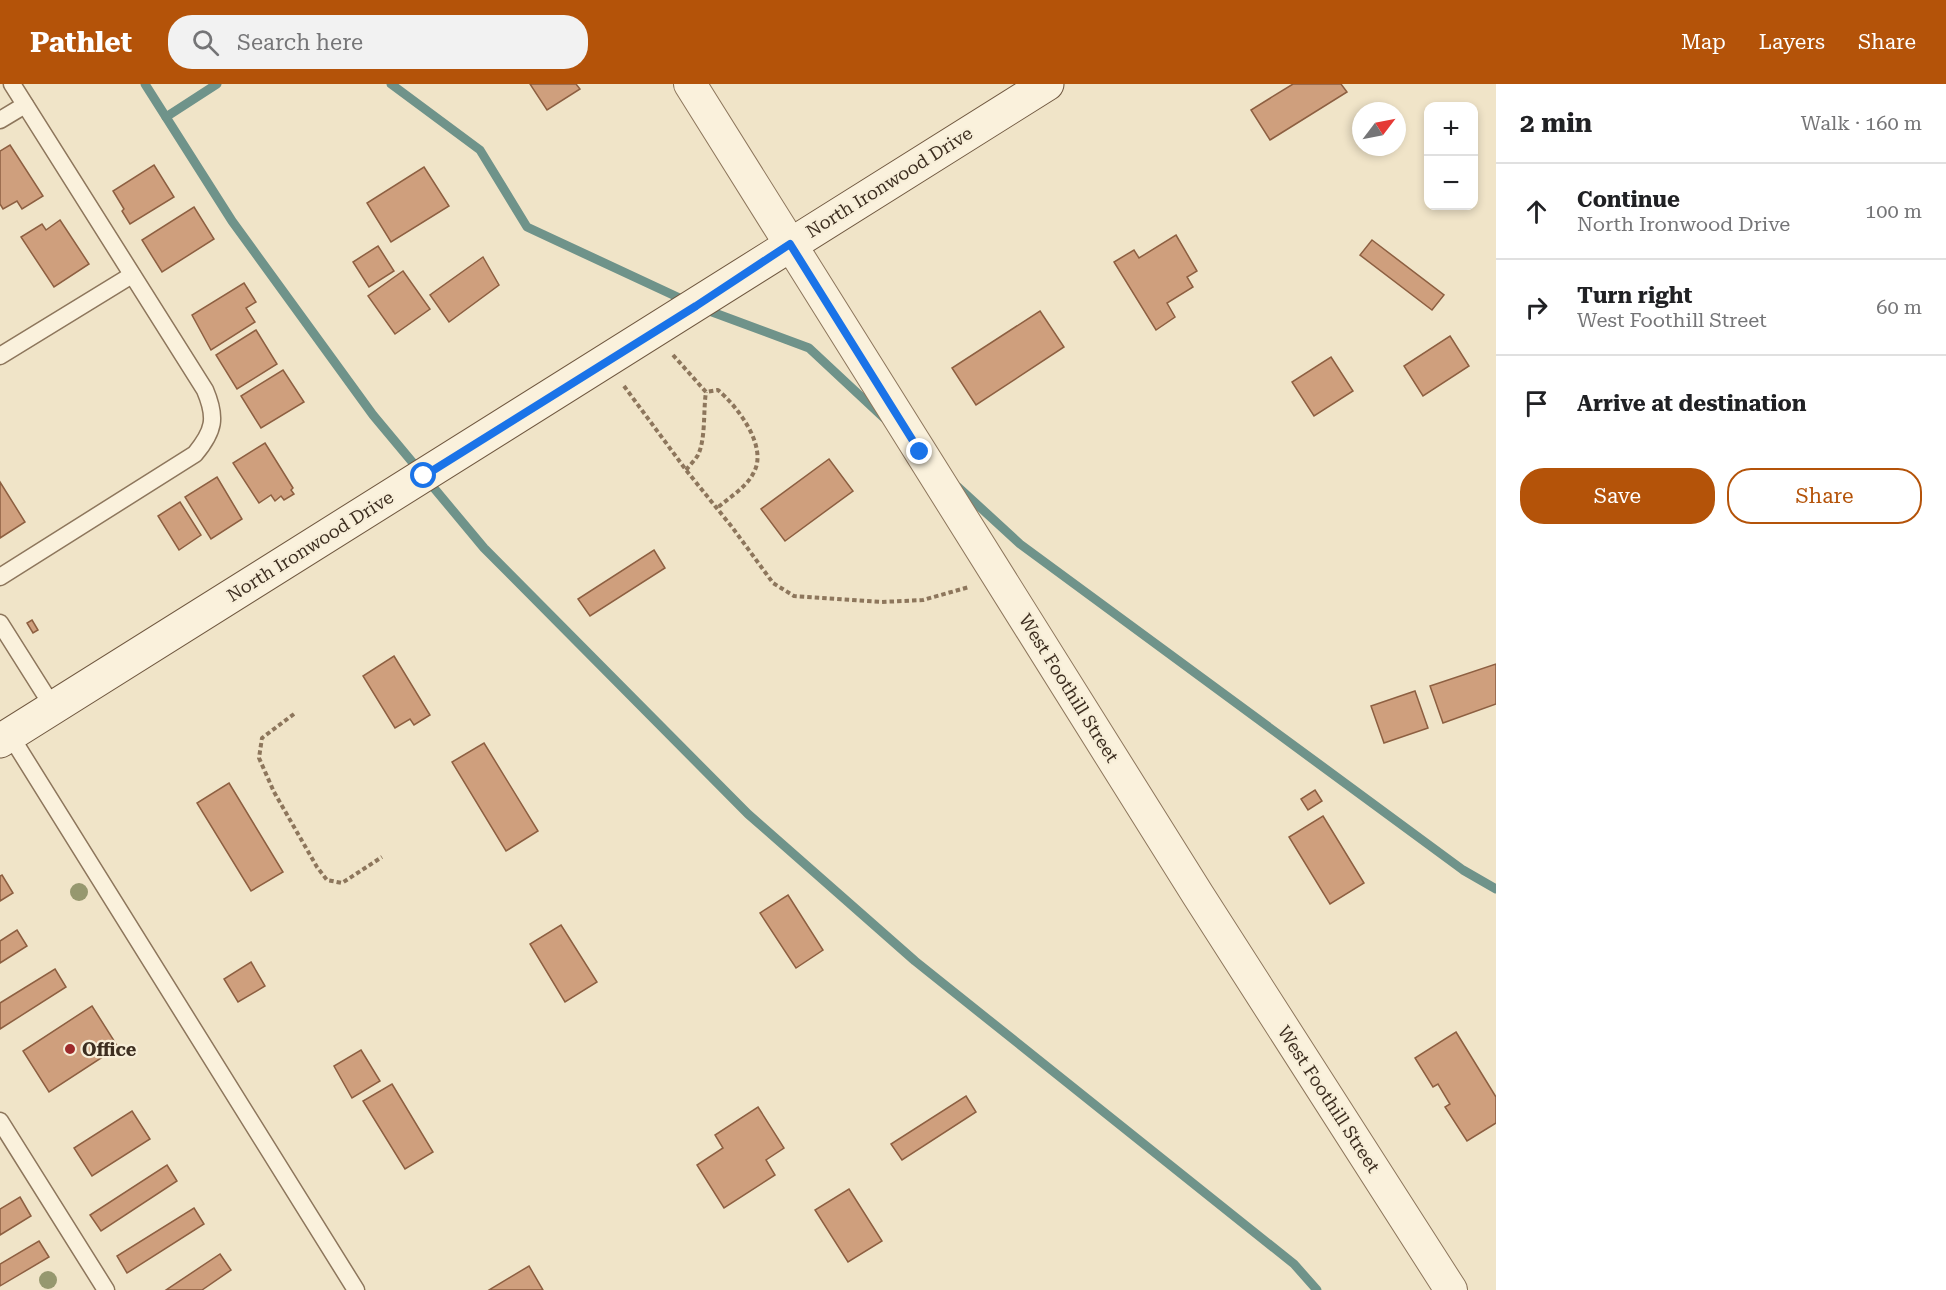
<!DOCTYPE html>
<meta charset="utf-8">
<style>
body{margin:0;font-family:"Roboto Serif",serif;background:#f2f2f2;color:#202124}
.controls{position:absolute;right:18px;top:18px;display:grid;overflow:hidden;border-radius:12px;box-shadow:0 3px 9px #0003}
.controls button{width:54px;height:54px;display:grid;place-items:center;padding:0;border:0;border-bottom:2px solid #e0e0e0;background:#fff;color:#202124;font:30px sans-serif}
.compass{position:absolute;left:1352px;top:18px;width:54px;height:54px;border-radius:50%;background:#fff;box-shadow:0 3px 9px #0003;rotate:58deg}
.stop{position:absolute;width:18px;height:18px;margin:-14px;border:4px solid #1a73e8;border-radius:50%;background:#fff}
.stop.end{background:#1a73e8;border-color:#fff;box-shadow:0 2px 6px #0008}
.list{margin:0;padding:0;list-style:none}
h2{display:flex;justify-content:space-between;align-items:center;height:78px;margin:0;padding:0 24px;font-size:26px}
h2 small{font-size:20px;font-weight:400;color:#757577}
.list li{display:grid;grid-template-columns:39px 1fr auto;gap:18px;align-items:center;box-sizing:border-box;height:96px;padding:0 24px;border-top:2px solid #e0e0e0}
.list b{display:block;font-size:22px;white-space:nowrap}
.list p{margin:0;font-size:20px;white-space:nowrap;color:#757577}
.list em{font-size:20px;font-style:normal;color:#757577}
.actions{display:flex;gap:12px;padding:18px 24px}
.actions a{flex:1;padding:14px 0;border:2px solid #b45309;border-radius:24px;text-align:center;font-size:21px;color:#b45309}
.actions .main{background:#b45309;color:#fff}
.icon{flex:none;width:33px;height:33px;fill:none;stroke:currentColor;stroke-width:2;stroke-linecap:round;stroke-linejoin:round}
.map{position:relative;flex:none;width:1496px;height:1206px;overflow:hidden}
header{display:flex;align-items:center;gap:36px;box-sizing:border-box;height:84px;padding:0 30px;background:#b45309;color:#fff}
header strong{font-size:28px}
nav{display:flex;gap:33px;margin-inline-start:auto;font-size:21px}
.search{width:420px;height:54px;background:#f2f2f2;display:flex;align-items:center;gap:15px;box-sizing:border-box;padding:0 21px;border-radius:24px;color:#757577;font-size:22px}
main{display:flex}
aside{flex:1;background:#fff}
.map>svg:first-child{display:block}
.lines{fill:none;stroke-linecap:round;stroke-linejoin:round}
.stream{stroke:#6f938a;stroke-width:9}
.building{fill:#cf9f7d;stroke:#8d5f41;stroke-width:1.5}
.lane-casing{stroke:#8d765c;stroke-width:19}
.street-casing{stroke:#8d765c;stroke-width:34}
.secondary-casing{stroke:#6f573f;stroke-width:35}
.path{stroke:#8d765c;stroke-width:4;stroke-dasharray:4.5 3;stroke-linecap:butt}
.lane{stroke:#faf1dc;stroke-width:16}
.street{stroke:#faf1dc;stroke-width:32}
.secondary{stroke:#faf1dc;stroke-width:33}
.tree{fill:#96986f}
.route{stroke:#1a73e8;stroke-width:8}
.poi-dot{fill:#9e2a2b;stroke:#f7eed8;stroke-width:2}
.labels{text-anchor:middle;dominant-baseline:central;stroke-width:4.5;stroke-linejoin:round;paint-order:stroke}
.street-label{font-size:18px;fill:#3d2e20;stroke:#f7eed8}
.poi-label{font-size:18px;font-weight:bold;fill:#3d2e20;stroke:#f7eed8;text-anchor:start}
</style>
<header>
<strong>Pathlet</strong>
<div class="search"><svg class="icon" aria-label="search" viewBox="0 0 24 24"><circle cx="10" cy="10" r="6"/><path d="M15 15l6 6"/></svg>Search here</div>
<nav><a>Map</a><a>Layers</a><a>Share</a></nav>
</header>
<main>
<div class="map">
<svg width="1496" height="1206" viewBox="0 0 1496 1206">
<rect width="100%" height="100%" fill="#f0e4c8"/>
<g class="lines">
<!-- stream -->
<g class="stream">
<polyline points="145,0 232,137 373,331 484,464 748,730 915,877 1294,1180 1317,1206"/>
<polyline points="391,0 480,66 527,143 686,217"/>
<polyline points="166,33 217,0"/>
<polyline points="704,225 809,264 884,334"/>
<polyline points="958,403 1020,460 1463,786 1496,805"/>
</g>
</g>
<!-- building -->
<g class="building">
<polygon points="530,0 576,0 580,5 547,26"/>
<polygon points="1293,0 1341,0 1347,8 1270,56 1251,26"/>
<polygon points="10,61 43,112 22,125 17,117 3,125 0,120 0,67"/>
<polygon points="154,81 174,113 130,140 122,127 124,125 113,107"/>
<polygon points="424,83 449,122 391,158 367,119"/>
<polygon points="194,123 214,155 162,188 142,156"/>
<polygon points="60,136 89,180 54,203 21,153 42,140 46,146"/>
<polygon points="1176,151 1197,187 1187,193 1193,203 1167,219 1175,233 1156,246 1114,178 1134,166 1139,174"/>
<polygon points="1372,156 1444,211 1432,226 1360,171"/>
<polygon points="378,162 394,187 369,203 353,178"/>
<polygon points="483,173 499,201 449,238 430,211"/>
<polygon points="403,187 430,225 395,250 368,212"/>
<polygon points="244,199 256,218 246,224 255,238 211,266 192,231"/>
<polygon points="1040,227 1064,263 976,321 952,284"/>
<polygon points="256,246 277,280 237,305 216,271"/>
<polygon points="1450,252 1469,282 1423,312 1404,282"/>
<polygon points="1331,273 1353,307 1314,332 1292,298"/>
<polygon points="283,286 304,318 261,344 241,312"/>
<polygon points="265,359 293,404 291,406 294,410 284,416 281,412 275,417 271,411 259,419 233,379"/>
<polygon points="829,375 853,407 785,457 761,425"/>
<polygon points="217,393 242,435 211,455 185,413"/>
<polygon points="0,398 25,438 0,454"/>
<polygon points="180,418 201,451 179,466 158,432"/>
<polygon points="654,466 665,484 590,532 578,515"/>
<polygon points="32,536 38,546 33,549 27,539"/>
<polygon points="394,572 430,631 414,641 410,635 395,644 363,592"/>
<polygon points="1496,580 1496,620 1443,639 1430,602"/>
<polygon points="1415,607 1428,644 1384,659 1371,622"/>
<polygon points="484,659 538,747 506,767 452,678"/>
<polygon points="229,699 283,788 251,807 197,719"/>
<polygon points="1315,706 1322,717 1308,726 1301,715"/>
<polygon points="1323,732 1364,799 1330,820 1289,753"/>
<polygon points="2,791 13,809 0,817 0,792"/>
<polygon points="788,811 823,866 796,884 760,829"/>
<polygon points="561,841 597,898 565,918 530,860"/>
<polygon points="17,846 27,862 0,879 0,857"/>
<polygon points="251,878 265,902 238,918 224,895"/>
<polygon points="55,885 66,903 0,945 0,919"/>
<polygon points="92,922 118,963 49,1008 23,967"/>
<polygon points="1456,948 1496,1013 1496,1039 1467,1057 1445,1023 1450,1020 1438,1000 1433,1003 1415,974"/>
<polygon points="361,966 380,997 352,1014 334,982"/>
<polygon points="392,1000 433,1068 405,1085 363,1017"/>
<polygon points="966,1012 976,1028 902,1076 891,1060"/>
<polygon points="758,1023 784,1064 766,1076 775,1091 724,1124 697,1081 723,1064 715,1051"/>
<polygon points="132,1027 150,1055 92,1092 74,1064"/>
<polygon points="167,1081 177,1097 101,1147 90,1131"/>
<polygon points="849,1105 882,1157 848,1178 815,1126"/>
<polygon points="20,1113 31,1132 0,1151 0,1125"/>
<polygon points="194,1124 204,1140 127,1189 117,1172"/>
<polygon points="39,1157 49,1173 0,1202 0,1180"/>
<polygon points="220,1170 231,1186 202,1206 166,1206"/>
<polygon points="529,1182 543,1206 489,1206"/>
</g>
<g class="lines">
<defs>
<g id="lane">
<polyline points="0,36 25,21"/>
<polyline points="0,272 132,191"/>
<path d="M0,493L195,370C214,347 217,334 205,306L12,0"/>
<polyline points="0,539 53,623"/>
<polyline points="10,651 356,1206"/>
<polyline points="0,1037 106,1206"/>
</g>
<polyline id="street" points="690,0 1198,811 1451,1206"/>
<polyline id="secondary" points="0,657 1047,0"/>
</defs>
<!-- lane casing -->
<use href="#lane" class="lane-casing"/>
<!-- street casing -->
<use href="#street" class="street-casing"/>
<!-- secondary casing -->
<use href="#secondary" class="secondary-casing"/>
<!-- path -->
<g class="path">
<path d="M673,271L706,308L718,306C737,322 768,362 754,388C747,403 730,413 717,424"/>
<polyline points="624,302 686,386 732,443 773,499 794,512 881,518 923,516 969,503"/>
<path d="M686,386C690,381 695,376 698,371C706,354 703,327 706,308"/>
<polyline points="294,630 262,654 259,674 274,708 317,783 327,796 342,799 382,773"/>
</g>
<!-- lane -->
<use href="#lane" class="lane"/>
<!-- street -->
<use href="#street" class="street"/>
<!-- secondary -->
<use href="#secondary" class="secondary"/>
</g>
<!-- trees -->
<g class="tree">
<circle cx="79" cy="808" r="9"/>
<circle cx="48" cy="1196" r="9"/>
</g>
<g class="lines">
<!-- route -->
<polyline class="route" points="424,392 696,222 790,160 920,368"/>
</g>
<!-- markers -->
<circle class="poi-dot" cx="70" cy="965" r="6"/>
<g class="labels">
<!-- street labels -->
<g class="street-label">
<text transform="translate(889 98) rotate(-32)">North Ironwood Drive</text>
<text transform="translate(310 462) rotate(-32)">North Ironwood Drive</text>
<text transform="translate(1069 604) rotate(58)">West Foothill Street</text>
<text transform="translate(1329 1015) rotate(57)">West Foothill Street</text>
</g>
<!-- poi labels -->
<g class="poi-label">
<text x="82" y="965">Office</text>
</g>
</g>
</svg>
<div class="controls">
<button>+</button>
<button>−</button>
</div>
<svg class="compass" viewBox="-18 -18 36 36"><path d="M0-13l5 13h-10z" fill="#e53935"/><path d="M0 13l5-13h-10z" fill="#757577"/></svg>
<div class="stop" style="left:424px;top:392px"></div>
<div class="stop end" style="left:920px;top:368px"></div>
</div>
<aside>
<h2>2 min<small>Walk · 160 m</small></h2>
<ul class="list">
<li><svg class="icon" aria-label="ahead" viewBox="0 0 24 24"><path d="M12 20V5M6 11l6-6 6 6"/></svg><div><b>Continue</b><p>North Ironwood Drive</p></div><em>100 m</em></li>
<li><svg class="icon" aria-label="right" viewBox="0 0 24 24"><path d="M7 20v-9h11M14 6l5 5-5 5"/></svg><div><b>Turn right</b><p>West Foothill Street</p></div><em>60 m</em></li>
<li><svg class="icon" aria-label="arrive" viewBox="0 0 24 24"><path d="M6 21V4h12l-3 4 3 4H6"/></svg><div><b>Arrive at destination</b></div></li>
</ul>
<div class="actions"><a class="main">Save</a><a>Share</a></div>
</aside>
</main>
